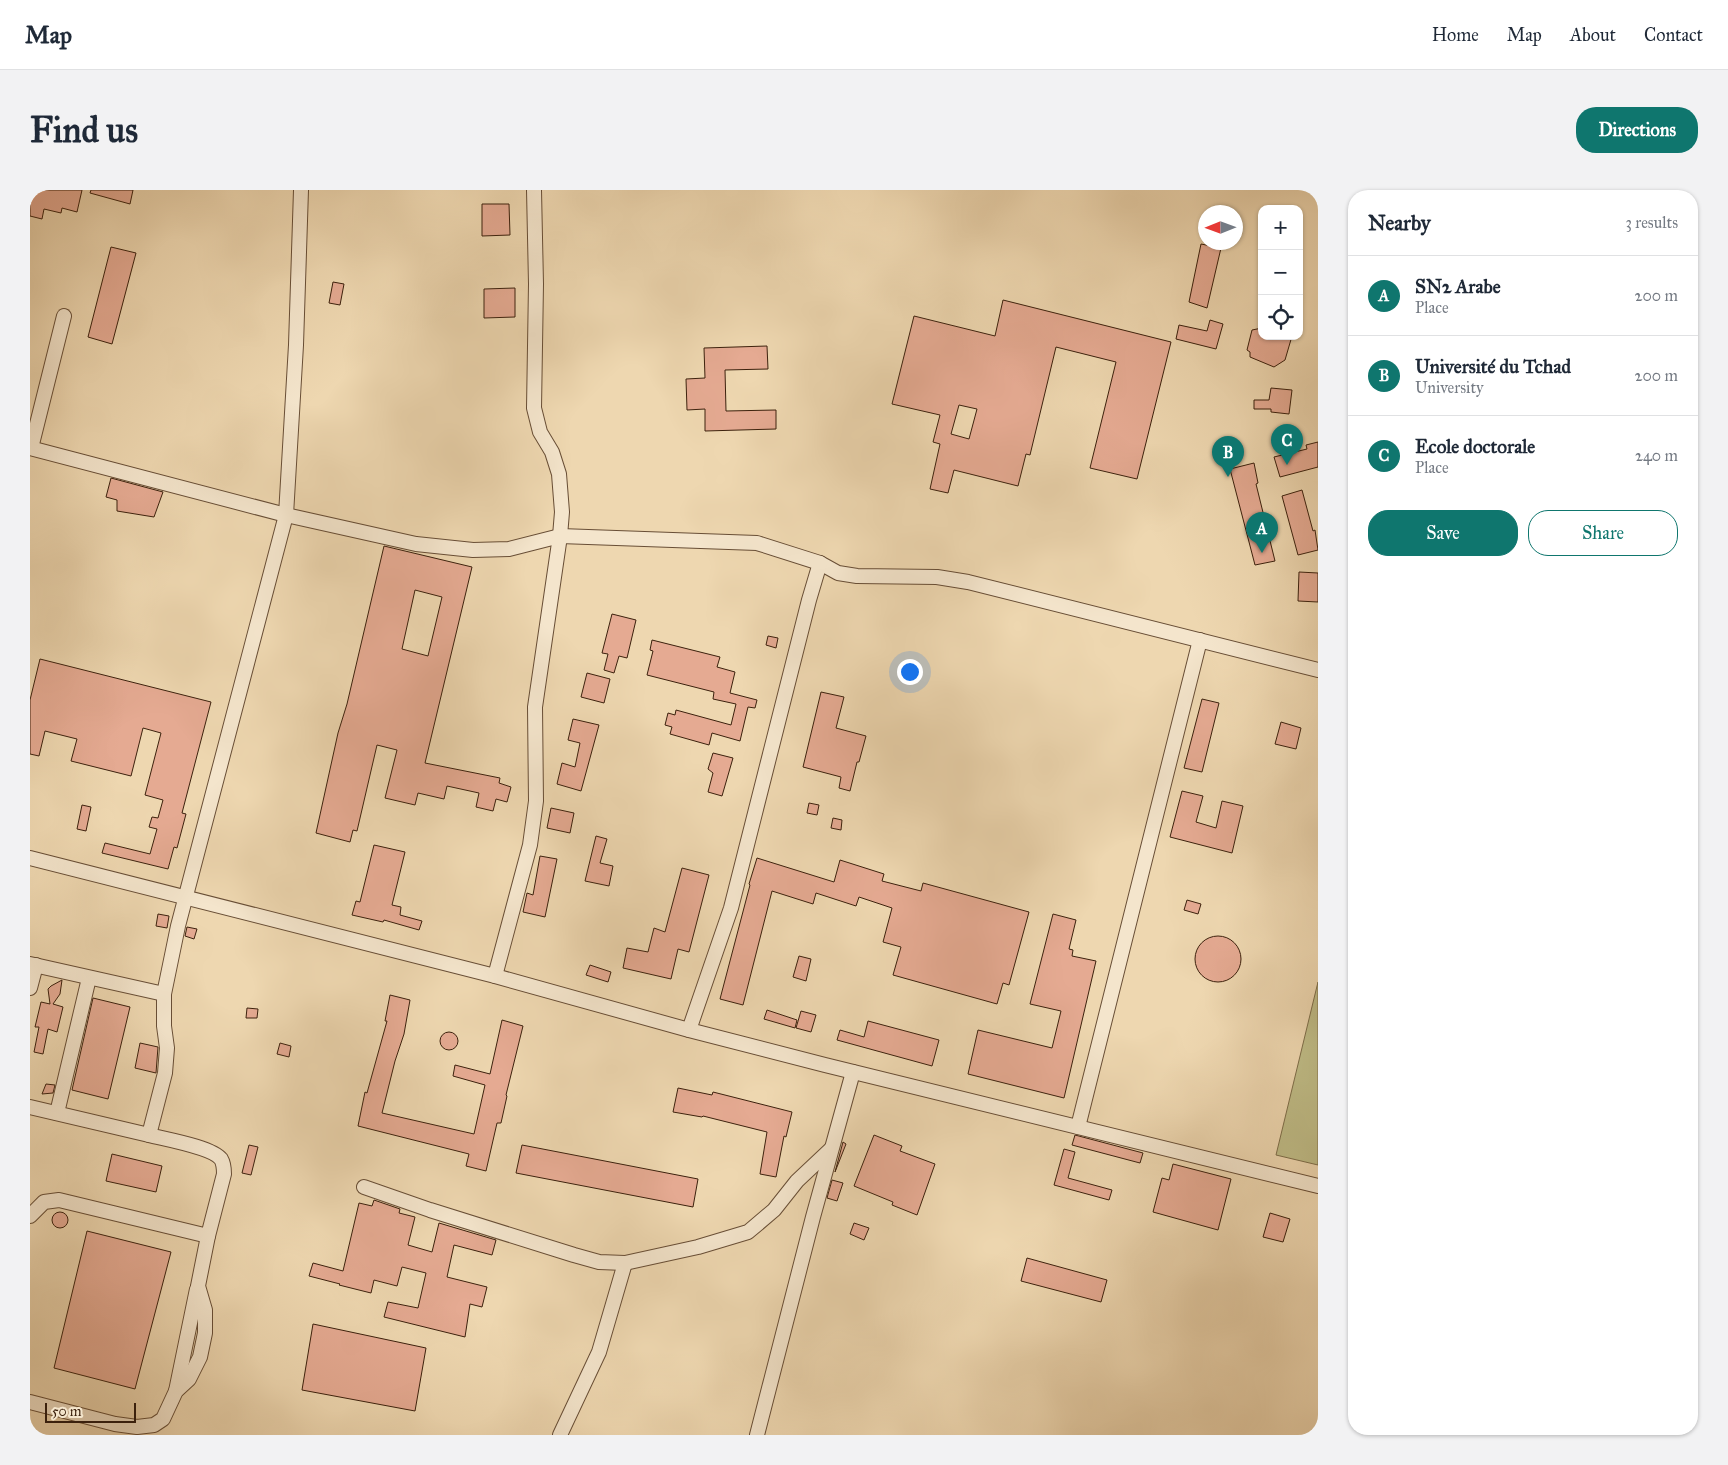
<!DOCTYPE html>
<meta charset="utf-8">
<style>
body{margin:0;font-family:"IM FELL Great Primer",serif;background:#f2f2f3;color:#1f2937}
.controls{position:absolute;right:15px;top:15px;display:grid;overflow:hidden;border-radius:10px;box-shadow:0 1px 4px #0004}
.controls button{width:45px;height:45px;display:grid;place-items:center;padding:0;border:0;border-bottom:1px solid #e0e1e3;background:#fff;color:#1f2937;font:25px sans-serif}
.compass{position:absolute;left:1168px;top:15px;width:45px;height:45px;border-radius:50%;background:#fff;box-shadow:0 1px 4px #0004;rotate:269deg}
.scale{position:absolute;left:15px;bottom:12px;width:91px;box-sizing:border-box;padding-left:5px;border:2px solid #3c210d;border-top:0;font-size:14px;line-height:18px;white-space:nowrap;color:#3c210d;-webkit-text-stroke:4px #f4e5cc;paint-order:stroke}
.you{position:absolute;left:879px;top:481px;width:18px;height:18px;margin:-12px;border:4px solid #fff;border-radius:50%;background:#1a73e8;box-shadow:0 0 0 8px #1a73e833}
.badge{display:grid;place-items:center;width:32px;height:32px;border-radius:50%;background:#0f766e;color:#fff;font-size:16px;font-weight:700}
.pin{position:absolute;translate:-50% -41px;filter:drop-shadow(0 1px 2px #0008)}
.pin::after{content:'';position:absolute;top:26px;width:18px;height:15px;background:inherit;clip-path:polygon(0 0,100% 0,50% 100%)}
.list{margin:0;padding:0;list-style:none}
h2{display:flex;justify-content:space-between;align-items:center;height:65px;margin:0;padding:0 20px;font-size:21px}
h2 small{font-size:16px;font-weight:400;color:#747a83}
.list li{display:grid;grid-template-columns:32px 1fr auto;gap:15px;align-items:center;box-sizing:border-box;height:80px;padding:0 20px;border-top:1px solid #e0e1e3}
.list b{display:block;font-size:19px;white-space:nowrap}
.list p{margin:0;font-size:16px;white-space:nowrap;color:#747a83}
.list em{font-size:16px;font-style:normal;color:#747a83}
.actions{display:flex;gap:10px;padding:15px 20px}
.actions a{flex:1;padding:11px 0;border:1px solid #0f766e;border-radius:20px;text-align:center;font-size:18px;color:#0f766e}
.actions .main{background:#0f766e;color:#fff}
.icon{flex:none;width:28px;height:28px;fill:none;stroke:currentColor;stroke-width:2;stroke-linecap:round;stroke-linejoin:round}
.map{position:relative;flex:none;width:1288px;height:1245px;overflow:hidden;border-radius:20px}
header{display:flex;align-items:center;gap:30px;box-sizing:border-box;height:70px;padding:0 25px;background:#fff;border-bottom:1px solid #e0e1e3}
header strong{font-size:24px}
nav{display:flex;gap:28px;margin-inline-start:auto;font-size:18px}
.intro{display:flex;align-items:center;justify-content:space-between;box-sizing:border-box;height:120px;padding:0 30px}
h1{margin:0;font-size:35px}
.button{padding:12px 22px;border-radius:20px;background:#0f766e;color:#fff;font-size:18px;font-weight:700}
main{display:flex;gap:30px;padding:0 30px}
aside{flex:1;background:#fff;border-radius:20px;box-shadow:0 1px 4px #0004}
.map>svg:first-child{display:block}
.green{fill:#bfbc87;stroke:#7e6e4a}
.building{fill:#e5aa92;stroke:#3c210d;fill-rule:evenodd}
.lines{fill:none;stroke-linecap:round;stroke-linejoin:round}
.minor-casing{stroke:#684e36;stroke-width:16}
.minor{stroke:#f4e5cc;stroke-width:14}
</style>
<header>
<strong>Map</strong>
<nav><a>Home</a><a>Map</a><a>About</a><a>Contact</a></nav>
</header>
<div class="intro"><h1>Find us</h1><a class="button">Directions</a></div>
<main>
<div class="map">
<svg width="1288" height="1245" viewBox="0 0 1288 1245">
<rect width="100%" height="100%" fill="#eed7b0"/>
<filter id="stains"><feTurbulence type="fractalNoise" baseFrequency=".004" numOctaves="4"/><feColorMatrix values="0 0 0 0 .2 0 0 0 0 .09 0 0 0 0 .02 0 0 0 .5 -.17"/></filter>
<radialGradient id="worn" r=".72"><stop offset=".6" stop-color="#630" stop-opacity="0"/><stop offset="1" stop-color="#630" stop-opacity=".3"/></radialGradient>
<!-- green -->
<polygon class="green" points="1288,792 1288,975 1246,965"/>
<!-- building -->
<g class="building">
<polygon points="0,0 52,0 47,22 32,18 31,23 14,19 12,29 0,26"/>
<polygon points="61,0 103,0 100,14 60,3"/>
<polygon points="452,14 479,14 480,45 452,46"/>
<polygon points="1171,54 1191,58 1177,118 1159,112"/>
<polygon points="81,57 106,63 82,154 58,147"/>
<polygon points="303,92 314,94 310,115 299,113"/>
<polygon points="485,98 485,127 454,128 454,99"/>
<path d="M973,110L1141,152L1107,289L1060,278L1086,172L1026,157L1000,265L996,264L988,296L924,280L918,303L900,299L910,254L903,252L910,225L862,214L884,126L965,146ZM929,215L947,219L939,249L921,244Z"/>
<polygon points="1180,130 1193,134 1186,159 1146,149 1149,135 1177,141"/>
<polygon points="1232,138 1232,146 1262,146 1255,170 1244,177 1220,167 1220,162 1217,160 1222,140"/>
<polygon points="737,156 738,179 695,180 696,221 746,220 746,239 675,241 675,219 657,220 656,189 675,188 674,158"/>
<polygon points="1241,198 1262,200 1259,224 1241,222 1241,219 1224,219 1224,210 1239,210"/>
<polygon points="1288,252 1288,277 1250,287 1244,267 1277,259 1276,255"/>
<polygon points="1224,273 1228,293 1226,294 1245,371 1225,375 1200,279"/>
<polygon points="81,288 133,302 124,327 87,321 87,310 76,307"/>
<polygon points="1272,300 1283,341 1285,340 1288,360 1268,365 1252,306"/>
<path d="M354,356L442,377L395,573L470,588L469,593L481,597L477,612L466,609L463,621L446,617L449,603L417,596L414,609L388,603L385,615L355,608L367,560L347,555L327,641L323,640L320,652L286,643L308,543L317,514ZM385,400L412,407L398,466L372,459Z"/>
<polygon points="1269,382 1288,383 1288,412 1268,411"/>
<polygon points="582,424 606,430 597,468 589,466 584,483 574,480 578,464 572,463"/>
<polygon points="738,446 748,448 746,458 736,455"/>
<polygon points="622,450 690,467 687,477 705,482 700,503 727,510 725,518 718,517 710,551 682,543 679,555 640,544 642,537 635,535 638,523 645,525 646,520 701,535 706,514 683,509 684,502 617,485 623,461 620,460"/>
<polygon points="10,469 181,512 152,623 156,624 147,658 144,657 138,679 72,663 75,653 120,664 127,639 119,637 122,627 128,628 133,610 115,605 131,543 113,538 101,586 41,571 47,549 15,541 9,566 0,564 0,510"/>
<polygon points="557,483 580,489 574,513 551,507"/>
<polygon points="791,502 814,507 806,538 836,546 829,572 827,572 820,601 809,598 811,587 773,577"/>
<polygon points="1172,509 1189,513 1172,582 1154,578"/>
<polygon points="543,529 569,535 551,601 527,594 532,573 545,577 550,553 538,550"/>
<polygon points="1251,532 1271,538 1266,559 1245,554"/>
<polygon points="683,563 703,568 692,606 678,602 683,583 678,579"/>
<polygon points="1152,601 1173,606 1166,632 1186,638 1192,611 1213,616 1202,663 1140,647"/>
<polygon points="779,613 789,615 787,625 777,623"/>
<polygon points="52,615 61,617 56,641 47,639"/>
<polygon points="521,618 544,623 540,643 517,638"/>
<polygon points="803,628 812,630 811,640 801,638"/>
<polygon points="566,646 577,649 570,673 583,676 579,696 555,691"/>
<polygon points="344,655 375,662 362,715 371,717 370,725 392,731 389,740 354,730 353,732 322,725 326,711 330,712"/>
<polygon points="510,666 527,669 515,727 493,722 497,703 503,705"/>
<polygon points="727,668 804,692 810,670 854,684 852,691 891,701 893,693 999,722 979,795 973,793 967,814 863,785 871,757 853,752 862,718 829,707 826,716 786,703 783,714 742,701 713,815 690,809 720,695 719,694"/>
<polygon points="652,678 679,685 659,762 648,759 641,789 593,778 597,758 618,762 624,738 635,742"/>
<polygon points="1157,710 1171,714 1168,724 1154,720"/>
<polygon points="128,724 139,726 137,738 126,736"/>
<polygon points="1023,724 1046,730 1039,759 1043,760 1042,766 1066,771 1034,908 938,884 948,840 1022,858 1031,821 1000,814"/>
<polygon points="157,737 167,739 164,749 155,746"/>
<circle cx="1188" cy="769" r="23"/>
<polygon points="769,766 781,769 776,791 763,787"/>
<polygon points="560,775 581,782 578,792 556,785"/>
<polygon points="32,790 30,804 23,814 33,817 27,842 18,839 13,864 4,862 9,837 5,837 11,812 20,814 18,799 21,796"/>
<polygon points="360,805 380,810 374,844 365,871 352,923 444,944 455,895 423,886 425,875 460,884 472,830 493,836 476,905 477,906 471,933 467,933 456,981 436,976 439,964 328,936 335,902 337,903 357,831 355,831"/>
<polygon points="63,808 100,817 78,909 42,900"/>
<polygon points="217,818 228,819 227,828 216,828"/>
<polygon points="737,820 767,830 765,838 734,829"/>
<polygon points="771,821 786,825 781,842 766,838"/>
<polygon points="838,831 909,850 902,876 807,850 810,840 834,847"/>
<circle cx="419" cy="851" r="9"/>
<polygon points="110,853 128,857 126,883 105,878"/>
<polygon points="250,853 261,856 259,867 247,864"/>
<polygon points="16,894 25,895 23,903 12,904"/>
<polygon points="648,898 682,905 683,902 762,922 756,947 754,946 746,987 730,984 737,942 673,926 672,927 643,922"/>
<polygon points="844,945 872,956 870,961 905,974 887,1025 862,1015 863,1012 824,996"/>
<polygon points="1045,945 1113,963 1110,973 1042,955"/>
<polygon points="813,952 816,954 805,982"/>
<polygon points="219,955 228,957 221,985 212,983"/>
<polygon points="492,955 668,989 663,1017 486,983"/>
<polygon points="1034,959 1045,962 1038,988 1082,1000 1079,1010 1024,995"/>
<polygon points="82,964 132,976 126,1002 76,991"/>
<polygon points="1143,974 1201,989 1188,1040 1123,1022 1132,988 1139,990"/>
<polygon points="802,990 813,993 807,1011 797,1008"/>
<polygon points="344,1010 370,1019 369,1023 385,1027 378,1055 402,1062 409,1033 466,1050 462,1065 424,1055 417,1087 457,1097 452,1117 440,1114 435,1147 354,1127 358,1112 388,1118 396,1083 372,1077 367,1096 344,1090 341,1103 309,1095 310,1094 279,1086 283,1073 313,1081 329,1013 342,1016"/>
<circle cx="30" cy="1030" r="8"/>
<polygon points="1240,1023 1260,1029 1253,1052 1233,1047"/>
<polygon points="824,1033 839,1038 834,1050 820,1044"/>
<polygon points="57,1041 141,1062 105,1199 24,1178"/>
<polygon points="997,1068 1077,1090 1071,1112 991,1091"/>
<polygon points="283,1134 396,1158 385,1221 272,1200"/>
</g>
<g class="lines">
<defs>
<g id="minor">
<polyline points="0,258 256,325 386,354 443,360 479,359 530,346 727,353 790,373 808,383 827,386 907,387 938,392 1288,480"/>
<polyline points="1,258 34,126"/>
<polyline points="0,668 465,786 659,840 795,875 1288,996"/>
<polyline points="0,774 134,804"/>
<polyline points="465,786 500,655 506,611 505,517 530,346 532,322 529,284 522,262 510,242 504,218 506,94 504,0"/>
<polyline points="0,798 6,775"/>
<polyline points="659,840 701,718 779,410 790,373"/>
<polyline points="0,917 119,945"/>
<polyline points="27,923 59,788"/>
<polyline points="1048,937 1170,450"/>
<polyline points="334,997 400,1020 544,1065 569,1072 595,1073 668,1057 718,1042 744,1020 767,991 801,959"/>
<polyline points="0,1026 14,1012 29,1010 178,1046"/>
<polyline points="146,1201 167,1099"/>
<path d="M0,1212L85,1234L107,1237L124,1235L133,1229L146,1201L159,1189L170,1167L175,1143V1120L168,1096L178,1046L194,984C194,979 194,974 191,969C182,957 134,949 119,945L135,883L137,858L134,836V804L148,736L256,325L266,155L271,0"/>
<polyline points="530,1245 569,1162 595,1073"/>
<polyline points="727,1245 783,1027 823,882"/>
</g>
</defs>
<!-- minor casing -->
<use href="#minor" class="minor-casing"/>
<!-- minor -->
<use href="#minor" class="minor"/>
</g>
<rect width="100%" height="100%" filter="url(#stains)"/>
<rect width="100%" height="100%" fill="url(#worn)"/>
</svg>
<div class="controls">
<button>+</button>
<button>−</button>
<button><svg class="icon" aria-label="locate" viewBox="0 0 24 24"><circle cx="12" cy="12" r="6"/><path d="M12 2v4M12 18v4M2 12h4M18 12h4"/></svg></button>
</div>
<svg class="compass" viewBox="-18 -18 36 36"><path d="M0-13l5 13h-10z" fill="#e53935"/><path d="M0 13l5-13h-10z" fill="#747a83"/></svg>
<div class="scale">50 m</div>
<div class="you"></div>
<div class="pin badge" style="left:1232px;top:363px">A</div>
<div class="pin badge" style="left:1198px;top:287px">B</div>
<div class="pin badge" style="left:1257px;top:275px">C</div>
</div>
<aside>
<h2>Nearby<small>3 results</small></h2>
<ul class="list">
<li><span class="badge">A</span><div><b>SN2 Arabe</b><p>Place</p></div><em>200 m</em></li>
<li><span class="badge">B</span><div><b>Université du Tchad</b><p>University</p></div><em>200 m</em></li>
<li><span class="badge">C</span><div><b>Ecole doctorale</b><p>Place</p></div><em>240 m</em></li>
</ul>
<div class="actions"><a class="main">Save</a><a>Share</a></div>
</aside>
</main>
